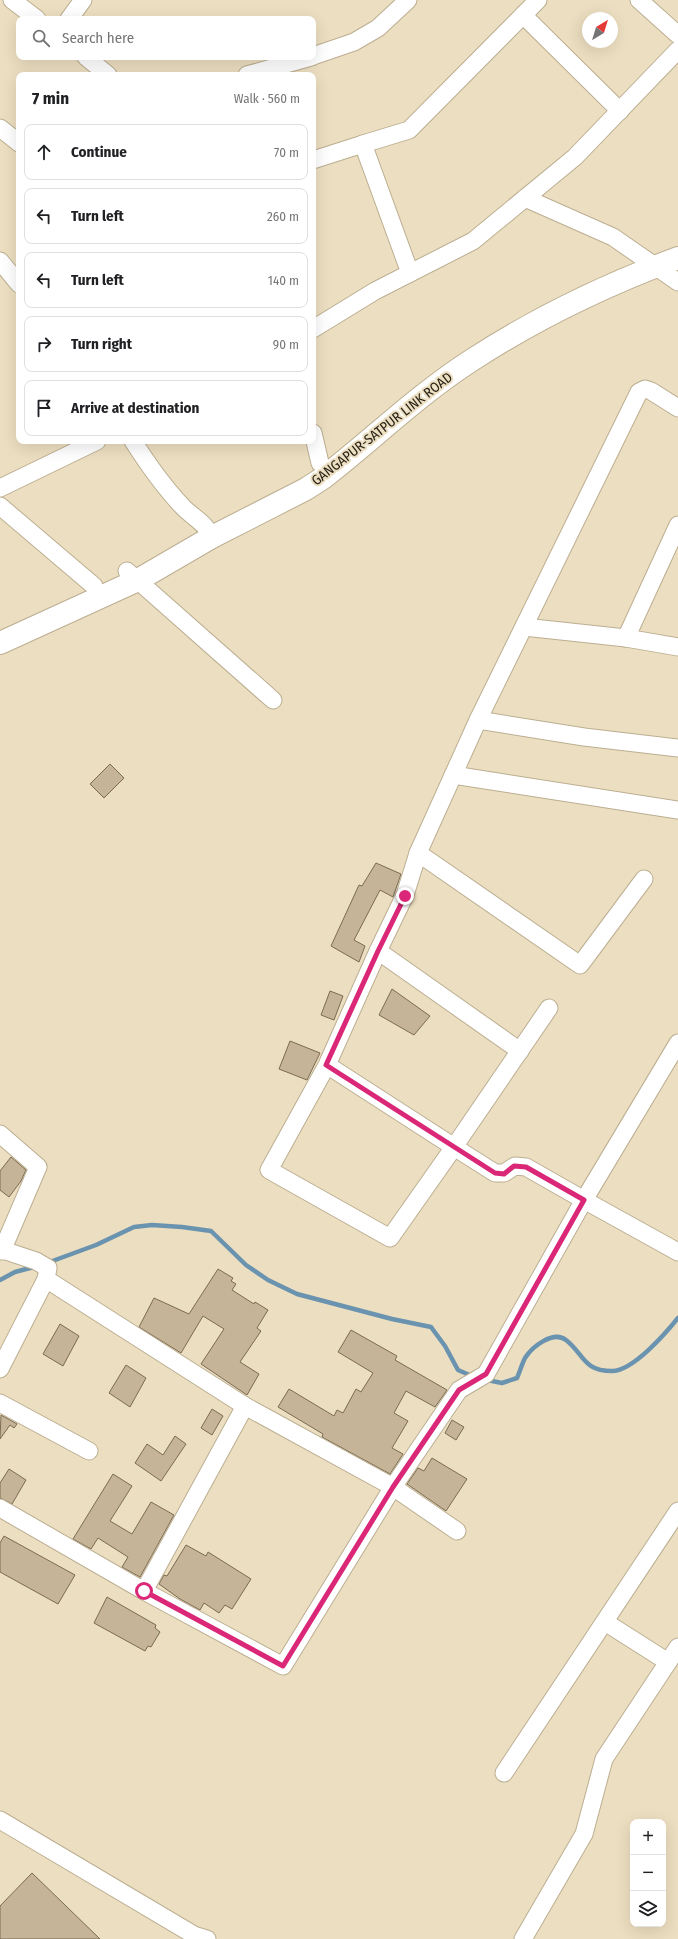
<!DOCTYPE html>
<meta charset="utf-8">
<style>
body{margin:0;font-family:"Fira Sans Condensed",sans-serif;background:#f2f2f2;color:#202124}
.controls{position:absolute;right:12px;bottom:12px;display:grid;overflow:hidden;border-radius:8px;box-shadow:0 4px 16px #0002}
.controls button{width:36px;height:36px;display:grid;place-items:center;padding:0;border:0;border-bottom:1px solid #e0e0e0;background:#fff;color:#202124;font:20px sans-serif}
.compass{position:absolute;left:582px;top:12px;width:36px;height:36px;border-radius:50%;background:#fff;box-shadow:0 4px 16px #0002;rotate:38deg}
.stop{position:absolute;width:12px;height:12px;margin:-9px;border:3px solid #db2777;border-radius:50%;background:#fff}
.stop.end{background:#db2777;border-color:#fff;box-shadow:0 1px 4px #0008}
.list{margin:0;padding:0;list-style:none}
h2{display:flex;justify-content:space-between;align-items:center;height:52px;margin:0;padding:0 16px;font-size:17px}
h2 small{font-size:13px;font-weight:400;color:#757577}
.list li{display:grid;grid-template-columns:26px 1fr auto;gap:12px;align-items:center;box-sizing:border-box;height:56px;margin:0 8px 8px;padding:0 8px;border:1px solid #e0e0e0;border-radius:8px}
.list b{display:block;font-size:15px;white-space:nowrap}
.list em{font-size:13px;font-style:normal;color:#757577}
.icon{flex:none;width:22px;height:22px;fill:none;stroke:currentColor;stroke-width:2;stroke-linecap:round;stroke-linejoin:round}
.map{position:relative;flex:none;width:678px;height:1939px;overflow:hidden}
.search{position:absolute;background:#fff;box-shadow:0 4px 16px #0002;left:16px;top:16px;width:300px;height:44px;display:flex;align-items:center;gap:10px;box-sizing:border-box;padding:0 14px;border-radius:8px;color:#757577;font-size:15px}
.panel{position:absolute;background:#fff;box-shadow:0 4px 16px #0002;left:16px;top:72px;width:300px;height:372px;border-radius:8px}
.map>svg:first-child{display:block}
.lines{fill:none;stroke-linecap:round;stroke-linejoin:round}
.stream{stroke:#6a93af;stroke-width:4.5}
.building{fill:#c5b498;stroke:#7b6b52}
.minor-casing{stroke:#bcae91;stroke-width:19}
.major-casing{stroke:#bcae91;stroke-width:24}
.minor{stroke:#fff;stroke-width:17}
.major{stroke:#fff;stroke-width:22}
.route{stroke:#db2777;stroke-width:5}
.labels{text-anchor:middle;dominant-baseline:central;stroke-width:4;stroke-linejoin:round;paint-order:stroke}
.street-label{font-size:14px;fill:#282217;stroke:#ecdec0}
</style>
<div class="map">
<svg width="678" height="1939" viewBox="0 0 678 1939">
<rect width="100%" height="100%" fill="#ecdec0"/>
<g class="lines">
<!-- stream -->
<g class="stream">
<polyline points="47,1263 96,1245 134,1227 152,1225 182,1227 211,1231 246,1265 268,1280 297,1294 392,1319 431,1327 445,1346 458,1370 474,1377"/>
<polyline points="0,1280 15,1272 34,1267"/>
<path d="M487,1380L502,1383L517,1378C520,1371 522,1364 525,1358C532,1347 553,1330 566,1340C584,1354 583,1371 612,1371C633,1371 666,1333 678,1318"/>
</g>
</g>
<!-- building -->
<g class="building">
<polygon points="110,764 124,778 104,798 90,784"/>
<polygon points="376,863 401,874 393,897 380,890 354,940 365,946 359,962 331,946 359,885 362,886"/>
<polygon points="392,989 430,1016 414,1035 379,1015"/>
<polygon points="330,991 343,996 334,1020 321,1015"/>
<polygon points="290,1041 320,1053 307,1080 279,1069"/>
<polygon points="11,1157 26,1170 21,1181 9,1197 0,1190 0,1171"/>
<polygon points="218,1269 233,1278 231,1281 236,1284 232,1290 254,1304 255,1302 268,1310 257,1328 261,1331 240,1362 259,1374 247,1395 201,1364 224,1329 203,1316 181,1353 139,1327 154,1298 189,1314"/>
<polygon points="60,1324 79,1336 63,1366 43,1354"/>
<polygon points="351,1330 397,1356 395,1360 447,1390 435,1407 406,1391 394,1413 408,1421 392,1448 403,1454 390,1474 322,1437 323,1434 278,1407 289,1389 334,1416 337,1410 343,1413 356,1389 361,1392 373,1373 338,1352"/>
<polygon points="126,1365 146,1378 130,1407 109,1393"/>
<polygon points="212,1409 223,1416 212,1435 201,1428"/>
<polygon points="1,1415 17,1424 14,1428 10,1425 0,1439"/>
<polygon points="452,1420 464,1427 456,1440 445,1433"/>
<polygon points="175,1436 186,1444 161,1481 135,1463 147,1444 163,1455"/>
<polygon points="432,1458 467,1479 446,1511 407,1484 418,1468 424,1471"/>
<polygon points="9,1469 26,1480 12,1504 0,1498 0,1483"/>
<polygon points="113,1474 132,1486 110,1521 132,1534 151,1502 174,1515 140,1577 122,1567 128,1557 98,1538 91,1549 73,1539"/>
<polygon points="4,1536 75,1575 58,1604 0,1572 0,1543"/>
<polygon points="186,1545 206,1556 208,1552 251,1579 232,1609 225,1605 219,1613 204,1603 200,1610 180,1599 159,1584 164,1575 167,1576"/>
<polygon points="107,1597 156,1625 155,1628 160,1632 151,1647 148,1646 145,1651 94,1623"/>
<polygon points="32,1873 100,1939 0,1939 0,1906"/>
</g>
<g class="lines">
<defs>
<g id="minor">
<polyline points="12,0 37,19"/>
<polyline points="639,0 678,35"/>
<polyline points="523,15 620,111"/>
<polyline points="69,19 83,0"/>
<polyline points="313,56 354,42 378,28 408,0"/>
<polyline points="86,57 108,75"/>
<polyline points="247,75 311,57"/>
<polyline points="0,128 19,143"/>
<polyline points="363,144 409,130 538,0"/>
<polyline points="313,160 363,144 410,273"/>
<polyline points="525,198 613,237 678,282"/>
<polyline points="0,261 19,284"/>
<polyline points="313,329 375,291 473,241 575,157 678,50"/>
<polyline points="313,433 320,463"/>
<path d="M133,441C147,463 164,487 182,506C192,517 205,522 212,537"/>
<polyline points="0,488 97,441"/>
<polyline points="0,506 94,586"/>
<polyline points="127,571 273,700"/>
<polyline points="524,627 626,638 678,647"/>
<polyline points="626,638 678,525"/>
<polyline points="478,720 584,737 678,748"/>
<polyline points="453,775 678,810"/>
<polyline points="418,853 580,965 644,879"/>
<polyline points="378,951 520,1051"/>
<polyline points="549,1008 454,1147 495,1173 504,1173 515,1166 526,1167 584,1200 678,1043"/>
<polyline points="327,1065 454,1147 390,1238 269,1170 327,1065 378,951 405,895 418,853 478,720 639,392 645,389 651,391 678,408"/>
<polyline points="0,1134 38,1167 2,1251"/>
<polyline points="0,1249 36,1261 48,1268 46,1279 245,1406 393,1487 457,1531"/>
<polyline points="0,1369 46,1279"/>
<polyline points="0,1403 89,1451"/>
<polyline points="0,1508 144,1591 283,1666 393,1487 459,1390 486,1374 584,1200 678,1252"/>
<polyline points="144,1591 245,1406"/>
<polyline points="605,1622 668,1662"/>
<polyline points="504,1773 678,1511"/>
<polyline points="0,1820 194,1935 207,1939"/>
<polyline points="523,1939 584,1834 604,1759 678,1647"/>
</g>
<path id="major" d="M0,643L138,580L212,537L306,489L323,478C373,439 419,394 472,360C535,319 608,284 678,258"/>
</defs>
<!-- minor casing -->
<use href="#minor" class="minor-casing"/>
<!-- major casing -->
<use href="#major" class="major-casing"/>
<!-- minor -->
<use href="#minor" class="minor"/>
<!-- major -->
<use href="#major" class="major"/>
</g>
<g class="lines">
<!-- route -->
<polyline class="route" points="144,1591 283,1666 393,1487 459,1390 486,1374 584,1200 526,1167 514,1166 504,1174 495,1173 326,1065 378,951 405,896"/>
</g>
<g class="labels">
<!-- street labels -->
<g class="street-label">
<text transform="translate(382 429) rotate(-38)">GANGAPUR-SATPUR LINK ROAD</text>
</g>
</g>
</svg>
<div class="controls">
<button>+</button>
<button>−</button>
<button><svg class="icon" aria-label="layers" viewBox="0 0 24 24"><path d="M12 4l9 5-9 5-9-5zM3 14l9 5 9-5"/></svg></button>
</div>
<svg class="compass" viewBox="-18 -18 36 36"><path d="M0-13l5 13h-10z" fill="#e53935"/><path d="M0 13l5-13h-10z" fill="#757577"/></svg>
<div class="stop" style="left:144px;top:1591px"></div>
<div class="stop end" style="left:405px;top:896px"></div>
<div class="search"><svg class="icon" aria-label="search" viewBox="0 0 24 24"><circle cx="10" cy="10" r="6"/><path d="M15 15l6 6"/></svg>Search here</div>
<section class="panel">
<h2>7 min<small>Walk · 560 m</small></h2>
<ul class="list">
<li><svg class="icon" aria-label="ahead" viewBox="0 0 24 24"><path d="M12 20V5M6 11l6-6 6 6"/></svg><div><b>Continue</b></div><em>70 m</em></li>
<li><svg class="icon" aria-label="left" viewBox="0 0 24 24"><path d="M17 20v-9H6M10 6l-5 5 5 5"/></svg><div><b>Turn left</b></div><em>260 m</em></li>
<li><svg class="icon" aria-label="left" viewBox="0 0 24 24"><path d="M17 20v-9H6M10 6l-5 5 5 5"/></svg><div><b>Turn left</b></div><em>140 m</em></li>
<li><svg class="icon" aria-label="right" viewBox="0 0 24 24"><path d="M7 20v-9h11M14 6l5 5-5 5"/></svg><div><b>Turn right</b></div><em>90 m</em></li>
<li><svg class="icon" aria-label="arrive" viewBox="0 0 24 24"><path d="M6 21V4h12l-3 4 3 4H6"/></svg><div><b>Arrive at destination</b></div></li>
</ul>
</section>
</div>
